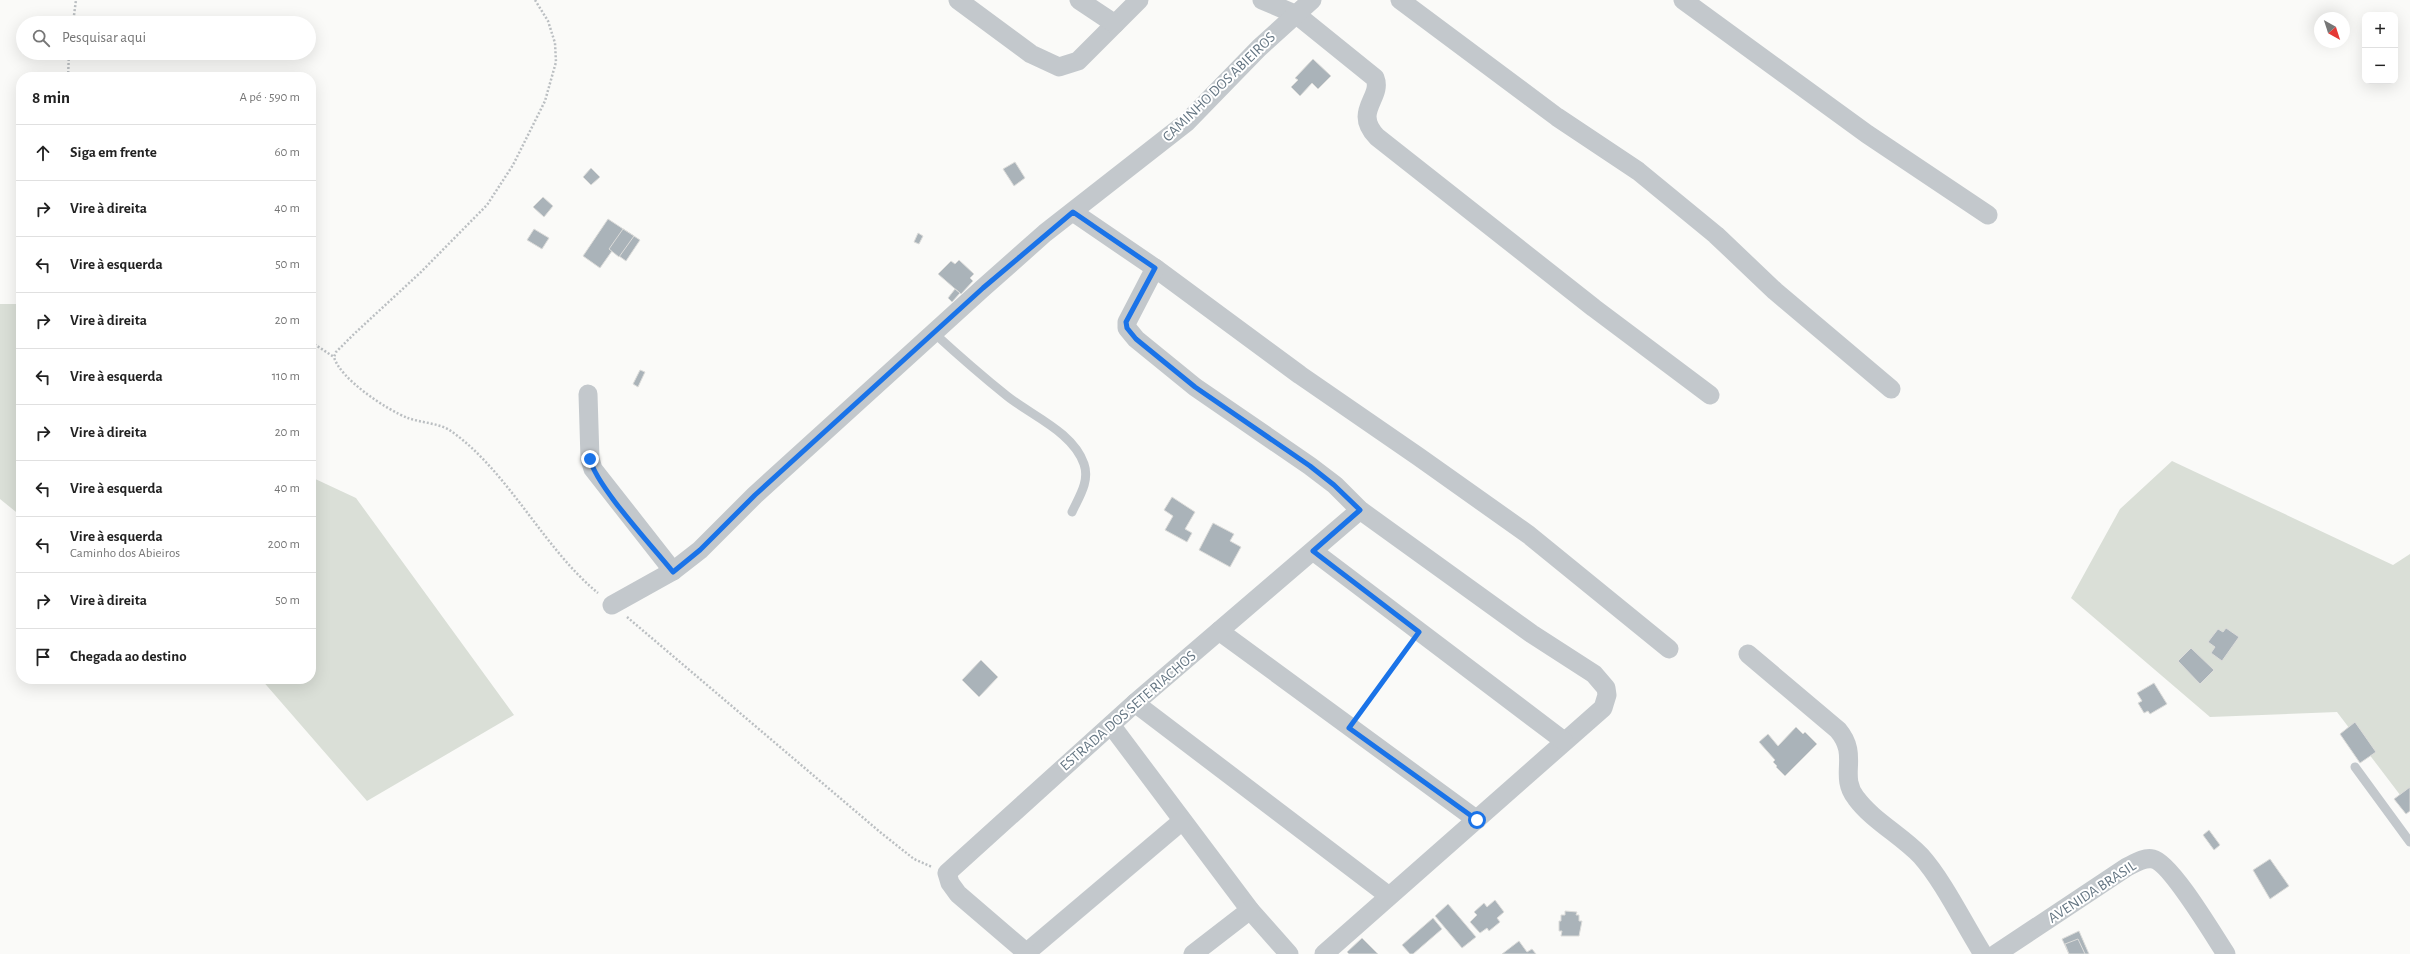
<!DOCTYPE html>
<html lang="pt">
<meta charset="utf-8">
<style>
body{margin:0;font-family:"Alegreya Sans",sans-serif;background:#f6f6f6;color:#222}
.controls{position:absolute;right:12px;top:12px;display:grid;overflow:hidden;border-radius:8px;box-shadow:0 4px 16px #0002}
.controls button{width:36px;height:36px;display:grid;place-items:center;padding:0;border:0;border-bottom:1px solid #e0e0e0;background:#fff;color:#222;font:20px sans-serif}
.compass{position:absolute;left:2314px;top:12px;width:36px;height:36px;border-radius:50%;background:#fff;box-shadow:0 4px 16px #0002;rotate:141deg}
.stop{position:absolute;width:12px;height:12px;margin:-9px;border:3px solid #1a73e8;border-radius:50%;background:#fff}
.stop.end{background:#1a73e8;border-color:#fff;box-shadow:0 1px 4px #0008}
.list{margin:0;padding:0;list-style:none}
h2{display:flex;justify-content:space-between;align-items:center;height:52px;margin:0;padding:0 16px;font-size:17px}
h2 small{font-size:13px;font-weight:400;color:#767676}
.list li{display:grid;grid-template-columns:26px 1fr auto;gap:12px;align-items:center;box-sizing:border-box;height:56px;padding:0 16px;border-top:1px solid #e0e0e0}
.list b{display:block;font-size:15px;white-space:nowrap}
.list p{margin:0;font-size:13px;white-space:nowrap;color:#767676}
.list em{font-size:13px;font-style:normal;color:#767676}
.icon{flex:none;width:22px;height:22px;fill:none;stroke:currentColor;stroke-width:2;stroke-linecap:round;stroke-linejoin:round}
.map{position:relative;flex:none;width:2410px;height:954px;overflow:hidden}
.search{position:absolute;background:#fff;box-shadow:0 4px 16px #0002;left:16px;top:16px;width:300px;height:44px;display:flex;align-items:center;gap:10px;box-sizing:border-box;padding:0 14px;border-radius:22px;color:#767676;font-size:15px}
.panel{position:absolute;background:#fff;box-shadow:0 4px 16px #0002;left:16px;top:72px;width:300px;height:612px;border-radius:16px}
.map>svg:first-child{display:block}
.green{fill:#dadfd7}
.building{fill:#aab3b9;stroke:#dcdcda}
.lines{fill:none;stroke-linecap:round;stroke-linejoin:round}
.path{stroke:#bbbfc2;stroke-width:2.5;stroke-dasharray:2 2;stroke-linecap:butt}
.service{stroke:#c3c8cc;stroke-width:9}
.minor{stroke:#c3c8cc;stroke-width:19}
.route{stroke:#1a73e8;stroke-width:5}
.labels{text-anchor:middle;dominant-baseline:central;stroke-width:4;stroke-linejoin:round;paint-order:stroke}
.street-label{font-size:15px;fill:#657683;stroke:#fff}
</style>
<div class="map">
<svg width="2410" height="954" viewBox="0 0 2410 954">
<rect width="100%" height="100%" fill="#fafaf8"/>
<!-- green -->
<g class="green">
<polygon points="0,304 21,304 21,516 0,499"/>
<polygon points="2172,461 2393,565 2410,554 2410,808 2337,712 2210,717 2071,598 2120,509"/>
<polygon points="311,477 356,498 514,715 367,801 261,679 311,679"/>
</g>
<!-- building -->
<g class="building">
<polygon points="1313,59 1331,76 1318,89 1312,83 1300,96 1291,87 1298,80 1295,78"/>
<polygon points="1015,162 1025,178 1014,186 1003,169"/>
<polygon points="591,168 600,177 591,185 583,177"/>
<polygon points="543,197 553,206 544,217 533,207"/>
<polygon points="608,219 640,240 626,261 612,251 600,268 583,256"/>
<polygon points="534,229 549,238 542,249 527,240"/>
<polygon points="623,229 634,236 619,257 609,249"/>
<polygon points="918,233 923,236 919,244 914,242"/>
<polygon points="959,260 974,274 970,278 973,281 961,294 938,274 951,261 955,264"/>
<polygon points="955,289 960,293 952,302 948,298"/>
<polygon points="640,370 645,372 638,387 633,384"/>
<polygon points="1172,497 1195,512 1185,529 1192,533 1187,542 1165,530 1173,516 1164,510"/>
<polygon points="1213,523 1234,534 1230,541 1241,547 1230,567 1199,550"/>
<polygon points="2226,628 2239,637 2222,661 2211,653 2215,647 2208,642 2218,629 2223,632"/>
<polygon points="2191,648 2214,670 2200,684 2178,661"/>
<polygon points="981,660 998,677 979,697 962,680"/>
<polygon points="2154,683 2167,704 2150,714 2148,711 2144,713 2138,703 2142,701 2137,693"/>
<polygon points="2355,722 2376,752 2360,763 2340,734"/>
<polygon points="1796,727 1803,734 1805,732 1817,744 1785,776 1776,767 1777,766 1773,762 1775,760 1759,742 1768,734 1778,746"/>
<polygon points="2410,787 2410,811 2406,814 2394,799"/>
<polygon points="2209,830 2220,845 2214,850 2203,835"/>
<polygon points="2270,859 2289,886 2270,899 2253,870"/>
<polygon points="1495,900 1504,912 1497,918 1500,922 1489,931 1487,928 1480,933 1470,922 1477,915 1474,912 1484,903 1487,907"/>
<polygon points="1448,904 1476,937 1462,948 1435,916"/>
<polygon points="1565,911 1577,912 1576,915 1579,915 1579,921 1582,921 1579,936 1561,936 1562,931 1559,931 1559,921 1561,921 1561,915 1565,915"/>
<polygon points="1433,918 1442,929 1413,954 1410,954 1402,945"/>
<polygon points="2079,931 2089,954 2069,954 2062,939"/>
<polygon points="1362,938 1378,954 1349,954 1347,952"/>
<polygon points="2078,939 2085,954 2069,954 2065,944"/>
<polygon points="1519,941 1527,952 1532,949 1536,954 1502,954"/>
</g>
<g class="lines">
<!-- path -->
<g class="path">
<path d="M535,0L548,21L555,43L556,62L545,101L513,165L487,205L421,272L354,334L336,352L334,357C340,379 387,410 408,418C422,423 439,423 451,431C508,471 544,549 598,593"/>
<polyline points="73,23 76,0"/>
<polyline points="68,77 69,53"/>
<polyline points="311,342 334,357"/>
<polyline points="627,617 880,832 914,859 932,867"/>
<polyline points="1360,713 1409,646"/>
</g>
<!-- service -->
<g class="service">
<path d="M934,333C958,355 982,376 1007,396C1032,416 1073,432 1084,464C1090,481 1079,497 1072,512"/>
<polyline points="2355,767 2410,842"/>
</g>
<!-- minor -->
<g class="minor">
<polyline points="958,0 1031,54 1059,67 1078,61 1139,0"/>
<polyline points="1079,0 1115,24"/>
<path d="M1262,0L1297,15L1375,78C1383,98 1352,111 1377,137L1594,308L1710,395"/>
<polyline points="1400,0 1557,117 1638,171 1716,235 1775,291 1891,389"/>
<polyline points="1683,0 1867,134 1988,215"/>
<polyline points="1073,212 1155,268 1300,375 1419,457 1529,535 1669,649"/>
<polyline points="1155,268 1127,322 1127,328 1136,339 1195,387 1310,466 1335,485 1360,510 1532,634 1594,674 1606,688 1607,695 1603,708 1324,954"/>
<polyline points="588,394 590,459 593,469 673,571"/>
<polyline points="1313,551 1564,741"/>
<polyline points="612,605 673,571 700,550 755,495 983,288 1045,233 1187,122 1259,48 1312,0"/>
<polyline points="1219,631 1477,820"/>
<path d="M1748,654L1838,730C1860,756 1838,775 1856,798C1873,821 1901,835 1921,856C1944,882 1964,924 1983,954"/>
<polyline points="1135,703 1389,896"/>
<polyline points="1111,725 1250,910 1289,954"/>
<polyline points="1026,953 1182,821"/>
<polyline points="1028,954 958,894 950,883 947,873 1135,703 1360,510"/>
<polyline points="1193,954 1250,910"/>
<path d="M1996,954L2127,867C2135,863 2144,857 2153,859C2171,863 2214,936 2226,954"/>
</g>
</g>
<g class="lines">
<!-- route -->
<path class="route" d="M590,459C596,486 653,547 673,572L700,550L755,495L983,288L1073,212L1155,268L1126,322L1127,328L1136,339L1195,387L1310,466L1334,485L1360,510L1313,551L1419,632L1349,728L1477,820"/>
</g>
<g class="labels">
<!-- street labels -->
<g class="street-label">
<text transform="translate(1219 87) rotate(-44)">CAMINHO DOS ABIEIROS</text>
<text transform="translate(1128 711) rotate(-41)">ESTRADA DOS SETE RIACHOS</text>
<text transform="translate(2092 892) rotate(-33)">AVENIDA BRASIL</text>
</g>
</g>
</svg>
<div class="controls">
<button>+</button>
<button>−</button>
</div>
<svg class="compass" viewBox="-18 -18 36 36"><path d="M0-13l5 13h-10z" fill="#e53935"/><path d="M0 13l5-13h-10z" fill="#767676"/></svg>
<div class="stop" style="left:1477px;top:820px"></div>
<div class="stop end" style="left:590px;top:459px"></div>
<div class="search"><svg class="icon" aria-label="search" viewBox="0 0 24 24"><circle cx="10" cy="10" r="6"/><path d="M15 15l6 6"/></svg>Pesquisar aqui</div>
<section class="panel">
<h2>8 min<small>A pé · 590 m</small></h2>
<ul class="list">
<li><svg class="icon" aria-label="ahead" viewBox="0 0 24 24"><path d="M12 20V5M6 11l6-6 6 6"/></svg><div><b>Siga em frente</b></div><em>60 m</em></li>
<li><svg class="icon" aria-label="right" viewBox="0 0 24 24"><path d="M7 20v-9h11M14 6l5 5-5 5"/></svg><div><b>Vire à direita</b></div><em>40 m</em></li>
<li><svg class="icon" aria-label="left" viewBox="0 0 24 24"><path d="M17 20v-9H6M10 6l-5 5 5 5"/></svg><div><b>Vire à esquerda</b></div><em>50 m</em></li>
<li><svg class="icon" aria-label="right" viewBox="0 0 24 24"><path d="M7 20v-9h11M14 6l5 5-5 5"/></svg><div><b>Vire à direita</b></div><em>20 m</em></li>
<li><svg class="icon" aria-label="left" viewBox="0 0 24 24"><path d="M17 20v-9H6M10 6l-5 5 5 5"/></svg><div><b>Vire à esquerda</b></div><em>110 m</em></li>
<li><svg class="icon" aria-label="right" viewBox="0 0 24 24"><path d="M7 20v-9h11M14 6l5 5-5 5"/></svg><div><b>Vire à direita</b></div><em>20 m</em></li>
<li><svg class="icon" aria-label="left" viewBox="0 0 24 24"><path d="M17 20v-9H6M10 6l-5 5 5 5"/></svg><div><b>Vire à esquerda</b></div><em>40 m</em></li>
<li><svg class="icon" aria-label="left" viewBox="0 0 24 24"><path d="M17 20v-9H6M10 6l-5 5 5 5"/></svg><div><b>Vire à esquerda</b><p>Caminho dos Abieiros</p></div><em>200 m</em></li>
<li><svg class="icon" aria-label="right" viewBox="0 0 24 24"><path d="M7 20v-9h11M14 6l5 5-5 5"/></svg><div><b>Vire à direita</b></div><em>50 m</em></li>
<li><svg class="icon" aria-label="arrive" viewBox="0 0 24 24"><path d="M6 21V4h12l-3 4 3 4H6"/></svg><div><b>Chegada ao destino</b></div></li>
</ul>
</section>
</div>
